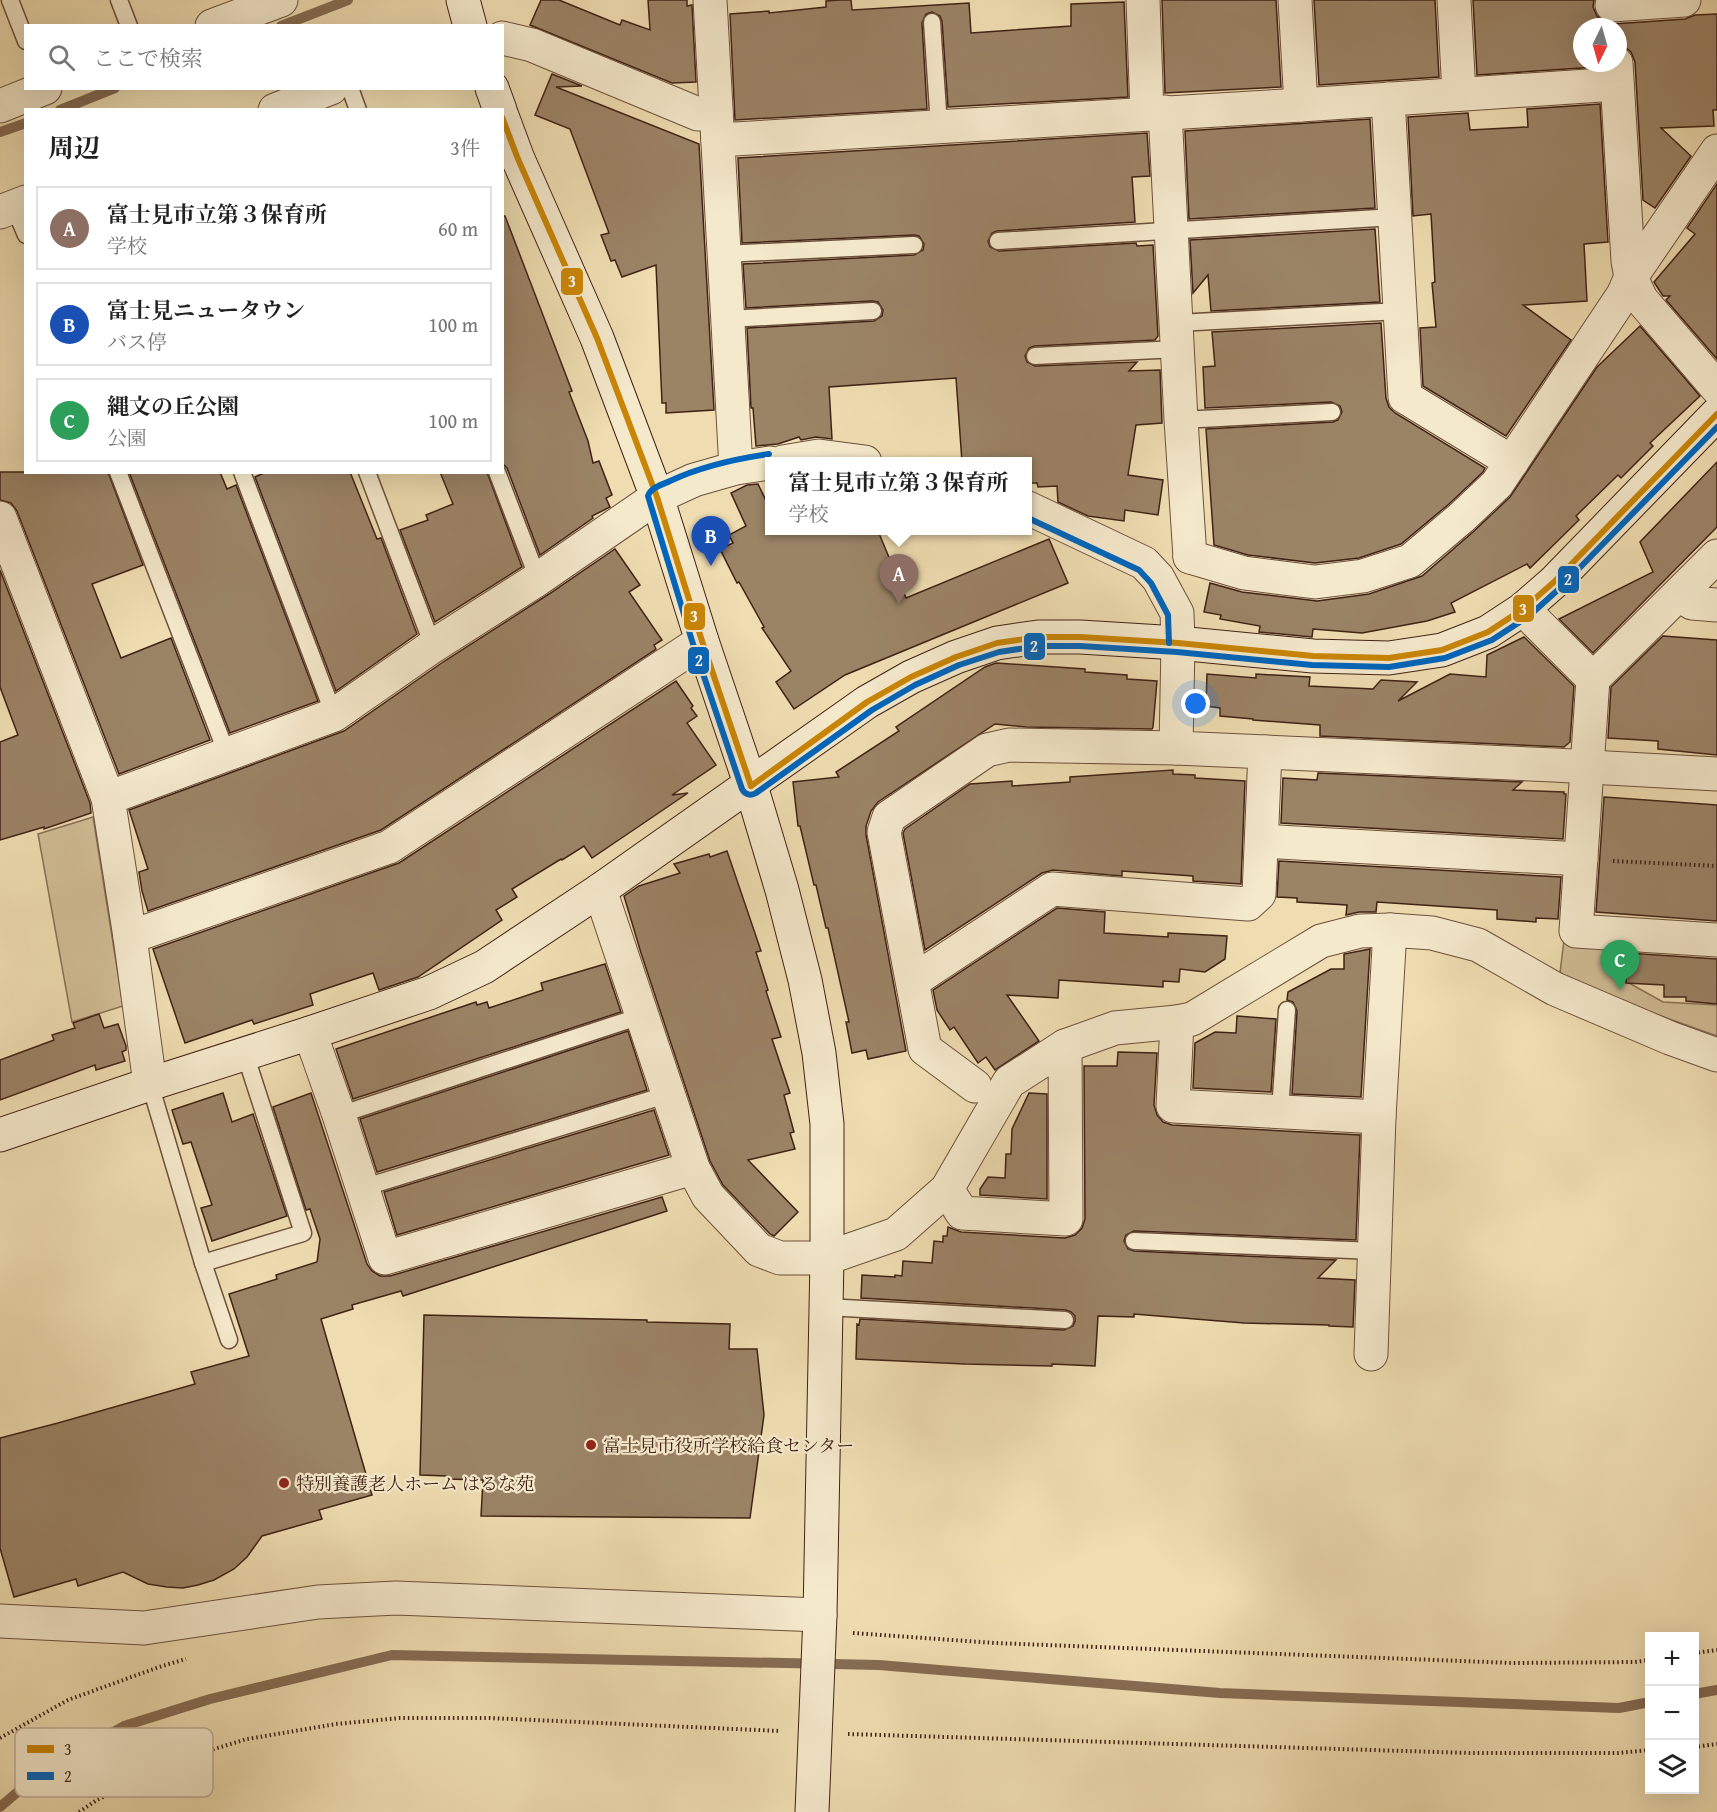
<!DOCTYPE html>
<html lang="ja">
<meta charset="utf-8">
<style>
body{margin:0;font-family:"Gentium Book Plus","Noto Serif JP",serif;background:#f6f6f6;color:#222}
.controls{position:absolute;right:18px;bottom:18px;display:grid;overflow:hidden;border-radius:0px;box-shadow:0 6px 24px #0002}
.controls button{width:54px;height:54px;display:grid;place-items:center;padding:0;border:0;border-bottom:2px solid #e0e0e0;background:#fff;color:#222;font:30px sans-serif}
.compass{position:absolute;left:1573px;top:18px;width:54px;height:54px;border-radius:50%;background:#fff;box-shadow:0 6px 24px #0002;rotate:185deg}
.you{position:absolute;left:1196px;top:704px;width:21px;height:21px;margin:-15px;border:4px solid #fff;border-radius:50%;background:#1a73e8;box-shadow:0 0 0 9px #1a73e833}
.badge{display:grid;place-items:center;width:39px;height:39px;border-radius:50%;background:#2563eb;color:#fff;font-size:20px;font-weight:700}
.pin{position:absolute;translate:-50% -50px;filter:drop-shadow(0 2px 3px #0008)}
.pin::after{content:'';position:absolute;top:32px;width:21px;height:18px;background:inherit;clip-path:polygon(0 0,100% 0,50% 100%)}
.popup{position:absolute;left:765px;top:457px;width:267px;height:78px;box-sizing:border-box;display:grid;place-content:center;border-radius:0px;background:#fff;filter:drop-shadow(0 2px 4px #0005);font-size:20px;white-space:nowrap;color:#767676}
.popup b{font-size:22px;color:#222}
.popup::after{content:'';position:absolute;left:50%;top:100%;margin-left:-12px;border:12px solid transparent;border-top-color:#fff}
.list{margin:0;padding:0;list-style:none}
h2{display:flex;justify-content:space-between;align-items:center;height:78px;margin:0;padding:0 24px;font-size:26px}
h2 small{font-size:20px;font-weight:400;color:#767676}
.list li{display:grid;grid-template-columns:39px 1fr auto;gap:18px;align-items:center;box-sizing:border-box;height:84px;margin:0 12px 12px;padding:0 12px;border:2px solid #e0e0e0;border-radius:0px}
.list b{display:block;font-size:22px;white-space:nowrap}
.list p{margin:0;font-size:20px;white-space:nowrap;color:#767676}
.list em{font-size:20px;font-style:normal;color:#767676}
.icon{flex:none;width:33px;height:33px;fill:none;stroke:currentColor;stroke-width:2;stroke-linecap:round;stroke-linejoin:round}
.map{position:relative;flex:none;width:1717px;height:1812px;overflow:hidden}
.search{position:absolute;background:#fff;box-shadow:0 6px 24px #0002;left:24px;top:24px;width:480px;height:66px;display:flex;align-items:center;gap:15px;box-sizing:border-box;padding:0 21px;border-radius:0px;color:#767676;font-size:22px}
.panel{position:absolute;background:#fff;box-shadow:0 6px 24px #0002;left:24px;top:108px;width:480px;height:366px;border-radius:0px}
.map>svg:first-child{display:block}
.green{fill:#d1bd96;stroke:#887056;stroke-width:1.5}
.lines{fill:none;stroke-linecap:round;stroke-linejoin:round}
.stream{stroke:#866c53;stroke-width:10}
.building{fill:#9b8366;stroke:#402215;stroke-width:1.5}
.lane-casing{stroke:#6c513c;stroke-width:19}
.street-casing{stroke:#6c513c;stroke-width:35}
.secondary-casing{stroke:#402215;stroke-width:35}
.path{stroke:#402215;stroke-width:4;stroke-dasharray:1.5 3;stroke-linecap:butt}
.lane{stroke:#f5e9cc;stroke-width:16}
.street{stroke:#f5e9cc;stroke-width:33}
.secondary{stroke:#f5e9cc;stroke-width:33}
.bus-1-casing{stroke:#f5e9cc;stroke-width:10}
.bus-2-casing{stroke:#f5e9cc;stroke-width:10}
.bus-1{stroke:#c98505;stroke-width:6}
.bus-2{stroke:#0065bd;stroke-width:6}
.poi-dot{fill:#8f2418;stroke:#f5e9cc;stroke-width:2}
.labels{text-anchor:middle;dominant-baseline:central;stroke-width:4.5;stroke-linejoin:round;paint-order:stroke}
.poi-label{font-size:18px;fill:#402215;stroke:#f5e9cc;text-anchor:start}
.key{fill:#f5e9cc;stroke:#bfad95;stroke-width:1.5}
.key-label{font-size:16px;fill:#402215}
.line-badge{stroke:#f5e9cc;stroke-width:2}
.badge-label{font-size:16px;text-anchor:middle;font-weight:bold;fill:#fff}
</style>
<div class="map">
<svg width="1717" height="1812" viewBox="0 0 1717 1812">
<rect width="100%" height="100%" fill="#efddb1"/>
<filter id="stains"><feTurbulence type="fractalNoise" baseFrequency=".00333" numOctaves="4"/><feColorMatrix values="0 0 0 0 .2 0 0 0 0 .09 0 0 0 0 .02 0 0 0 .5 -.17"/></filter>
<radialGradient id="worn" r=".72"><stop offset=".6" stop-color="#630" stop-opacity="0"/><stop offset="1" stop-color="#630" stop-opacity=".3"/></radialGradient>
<!-- green -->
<g class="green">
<polygon points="93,817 123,1006 72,1022 38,834"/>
<polygon points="1564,940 1621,946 1620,978 1663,1002 1717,1005 1717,1036 1647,1011 1560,973"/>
</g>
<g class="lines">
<!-- stream -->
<g class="stream">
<polyline points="281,26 348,0"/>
<polyline points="60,110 115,88"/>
<polyline points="0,132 26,123"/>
<polyline points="1694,1694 1717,1690"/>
<polyline points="0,1807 41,1772 124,1726 210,1699 392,1655 879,1665 1220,1693 1619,1708 1650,1702"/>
</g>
</g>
<!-- building -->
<g class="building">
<polygon points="541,0 559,0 620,25 622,20 650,30 648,0 687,0 687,6 692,5 696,82 672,83 530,25"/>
<polygon points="840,0 851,0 852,10 969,3 971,33 1071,26 1071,4 1124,2 1128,97 948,107 942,21 940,16 932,12 926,14 922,23 927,109 735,120 730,14 769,11 769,13 826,7 826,1"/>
<polygon points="1162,0 1276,0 1281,87 1165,93"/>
<polygon points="1314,0 1435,0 1439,77 1319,85"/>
<polygon points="1473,0 1594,0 1593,7 1597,16 1604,22 1613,24 1685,19 1695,15 1717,14 1717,110 1713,110 1714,126 1661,128 1691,156 1655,208 1643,200 1635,62 1631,52 1625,47 1618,45 1618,27 1582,27 1582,63 1597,63 1597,67 1477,75"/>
<polygon points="552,74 582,86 556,87 699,144 714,410 666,413 666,403 662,403 656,265 622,277 615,260 611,261 601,235 609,233 570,129 535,115"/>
<polygon points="1600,104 1608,242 1584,244 1587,301 1523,305 1571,340 1506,436 1423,386 1420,328 1436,327 1432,283 1435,282 1431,214 1413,216 1408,117 1468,113 1470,130 1528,127 1527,109"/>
<polygon points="1370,119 1375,208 1189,219 1185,131"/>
<polygon points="1147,133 1150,176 1132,177 1135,222 997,231 992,233 988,241 990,247 999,251 1136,243 1137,246 1153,245 1158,336 1155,340 1034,346 1029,348 1025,356 1027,362 1035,366 1137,362 1129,371 1160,370 1162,423 1136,425 1128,475 1163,480 1158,515 1125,510 1124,521 1088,516 1058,502 1057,486 1038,487 1037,483 1028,483 1028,462 962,462 956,378 829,387 832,439 816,437 801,440 799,437 778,444 756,446 753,408 751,408 747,328 874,321 882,316 883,310 878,302 872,301 746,308 743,264 914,255 923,250 924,244 919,236 914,235 742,243 738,158"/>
<polygon points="1717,184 1717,359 1666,300 1670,296 1663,296 1654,282 1695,234 1687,228"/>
<polygon points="502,216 505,216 572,391 569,392 588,441 593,463 599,461 612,495 606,498 610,507 592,516 593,518 540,555 507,468 502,463"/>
<polygon points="1375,229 1380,302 1211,311 1208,275 1193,293 1190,240"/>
<polygon points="1381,323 1386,398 1389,407 1395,413 1485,468 1483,472 1449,504 1401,544 1359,558 1315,563 1248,555 1214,545 1206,429 1333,422 1338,420 1342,412 1340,406 1331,402 1205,408 1203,367 1215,366 1212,332"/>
<polygon points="1640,326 1700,396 1650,443 1653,446 1621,478 1618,475 1576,516 1579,520 1530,568 1527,564 1451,603 1455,612 1427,621 1362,633 1313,629 1312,637 1259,632 1260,626 1220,619 1221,615 1204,612 1210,583 1242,592 1317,601 1369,594 1422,576 1473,532 1510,497 1597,367"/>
<polygon points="1717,462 1717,527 1593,653 1559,619 1653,572 1640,542"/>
<polygon points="0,472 108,472 143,565 92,584 121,658 171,638 210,740 119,774 17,511 11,503 0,500"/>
<polygon points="129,472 220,472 227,489 236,485 318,701 230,733"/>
<polygon points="266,472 350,472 377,539 381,538 417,634 336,691 255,477"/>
<polygon points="440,472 487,472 522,567 435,622 400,530 428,520 426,515 453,504"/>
<polygon points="758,484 770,509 770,531 878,531 906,598 1049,539 1068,583 845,675 794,709 776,682 791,671 762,628 764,627 739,582 737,583 720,549 733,543 729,535 746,526 731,493 747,485"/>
<polygon points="615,549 640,585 629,592 662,640 654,645 656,649 655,650 381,830 148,911 142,891 139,872 148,869 129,810 344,731 443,662 549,594"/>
<polygon points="0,570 90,803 91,813 44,829 44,827 0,840 0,742 18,735 0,687"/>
<polygon points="1663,636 1717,640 1717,755 1658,749 1658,741 1608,738 1611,687"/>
<polygon points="1524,637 1574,686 1570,742 1564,747 1320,736 1320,725 1253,720 1253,719 1220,716 1220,708 1206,706 1207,674 1256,678 1256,674 1310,677 1309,686 1373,689 1381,680 1417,682 1398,701 1450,674 1486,677 1487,655"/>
<polygon points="996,663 1085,669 1085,672 1127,675 1127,679 1157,681 1153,727 1152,729 1026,727 995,724 878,802 871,811 866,826 866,835 906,1051 868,1059 866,1050 852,1053 846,1022 849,1022 828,928 826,928 816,885 814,885 800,826 798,826 793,782 839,777 836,772 899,731 896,727 985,667"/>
<polygon points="676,681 693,706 691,708 697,716 687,723 716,765 672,795 688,793 592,858 584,846 562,860 561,859 512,889 517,897 496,910 502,920 418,977 379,990 373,973 310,994 313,1005 254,1024 252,1020 185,1043 153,949 399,863"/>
<polygon points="1173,770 1173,774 1195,775 1195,778 1245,781 1241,884 1193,881 1193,876 1122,871 1122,876 1053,870 1042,873 925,950 903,833 905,829 970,784 1012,781 1012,786 1070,782 1070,777"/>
<polygon points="1318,773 1522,782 1513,790 1564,792 1564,794 1566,794 1563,839 1281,823 1283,778 1317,780"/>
<polygon points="1604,797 1717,805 1717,921 1596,912"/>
<polygon points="727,851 761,951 756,952 768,990 766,991 781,1037 772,1039 790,1093 784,1095 794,1132 790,1133 795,1149 748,1160 798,1212 774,1236 770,1234 723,1185 710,1161 641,953 624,896 639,886 680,873 674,864 709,854 710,857"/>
<polygon points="1279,861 1561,877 1558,919 1536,918 1536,922 1497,919 1497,910 1377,902 1376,912 1359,912 1346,915 1347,905 1297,902 1297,898 1277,897"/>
<polygon points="1057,908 1105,912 1104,933 1168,937 1168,933 1227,936 1225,959 1205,972 1180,969 1179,982 1163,981 1163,987 1059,980 1058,998 1007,995 1039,1041 995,1070 986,1057 978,1063 954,1027 950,1030 937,1010 933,990"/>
<polygon points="1370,949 1361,1097 1292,1094 1297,1011 1293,1002 1287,1000 1288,992 1331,969 1344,969 1344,954"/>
<polygon points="1627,953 1717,959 1717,1004 1686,1001 1686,997 1664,997 1664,985 1626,983"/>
<polygon points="605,964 621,1012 353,1099 336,1049 476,1002 477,1005 487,1002 489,1008 543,990 541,983"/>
<polygon points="99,1014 104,1028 118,1024 126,1046 126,1050 122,1052 125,1061 96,1070 95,1065 0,1100 0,1060 54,1040 52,1035 75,1028 73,1023"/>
<polygon points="1237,1016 1276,1019 1271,1092 1193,1088 1195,1043 1215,1032 1236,1033"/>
<polygon points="628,1031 647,1090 377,1172 360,1119"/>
<polygon points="1118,1052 1157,1053 1154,1105 1157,1115 1163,1122 1172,1125 1360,1135 1356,1240 1134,1231 1126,1235 1124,1241 1128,1249 1134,1251 1336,1260 1318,1278 1355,1280 1353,1327 1329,1326 1329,1325 1244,1323 1134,1314 1134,1317 1098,1316 1095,1366 1052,1364 1052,1366 965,1364 856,1359 857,1324 859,1325 860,1319 1064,1330 1073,1326 1075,1321 1075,1316 1071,1312 1066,1310 861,1298 862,1275 895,1277 895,1275 902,1276 903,1261 932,1263 934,1241 943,1242 943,1236 947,1236 948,1227 961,1232 1065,1238 1075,1235 1082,1228 1085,1219 1084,1066 1117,1066"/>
<polygon points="223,1093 232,1122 253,1114 287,1216 212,1241 201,1208 212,1205 191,1142 183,1144 172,1110"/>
<polygon points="311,1093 367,1264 372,1271 380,1276 390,1276 662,1197 667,1211 403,1296 401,1291 352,1305 353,1309 321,1319 372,1495 319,1510 322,1519 262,1536 247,1557 234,1569 214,1580 198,1585 183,1588 167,1587 148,1584 123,1572 78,1586 76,1579 14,1597 0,1548 0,1438 58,1423 195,1384 191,1372 249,1356 229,1294 277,1279 276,1275 317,1262 320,1239 310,1209 306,1210 273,1107"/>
<polygon points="1029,1093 1047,1094 1047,1199 980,1195 980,1189 988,1177 1005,1178 1006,1154 1011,1154 1012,1129"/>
<polygon points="654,1110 669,1155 397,1235 384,1192"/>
<polygon points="424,1315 647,1320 647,1322 730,1324 729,1349 757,1349 764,1415 750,1518 481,1516 483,1480 447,1479 447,1476 420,1475"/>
</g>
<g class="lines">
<defs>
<g id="lane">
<polyline points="10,0 26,41"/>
<polyline points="119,0 129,26"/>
<polyline points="932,22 939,126"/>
<polyline points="350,88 358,110"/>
<polyline points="14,207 26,235"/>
<polyline points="998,241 1395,217"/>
<polyline points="724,254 914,245"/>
<polyline points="728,319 873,311"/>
<polyline points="1177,323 1400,311"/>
<polyline points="1035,356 1178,349"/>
<polyline points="1181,420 1332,412"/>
<polyline points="118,472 227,754"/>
<polyline points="242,472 334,715"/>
<polyline points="367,472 433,646"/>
<polyline points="497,472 538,579"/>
<polyline points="150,1084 203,1263 303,1233 245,1054"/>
<polyline points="1280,1111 1287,1010"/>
<polyline points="339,1115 641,1016"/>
<polyline points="362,1188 669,1094"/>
<polyline points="1134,1241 1375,1251"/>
<polyline points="203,1263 229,1340"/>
<polyline points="826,1307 1065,1320"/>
</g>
<g id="street">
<polyline points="710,0 736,468"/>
<polyline points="1143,0 1147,113"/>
<polyline points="1295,0 1301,105"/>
<polyline points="1454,0 1459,94"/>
<polyline points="1612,5 1684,0"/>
<polyline points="212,26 281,0"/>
<polyline points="502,38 532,45 698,114 716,114"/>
<polyline points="1616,63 1628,261 1631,277 1641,299 1717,388"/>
<polyline points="1388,99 1405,397 1512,462"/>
<polyline points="0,106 45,88"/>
<polyline points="275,110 331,88"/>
<polyline points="1165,112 1181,420 1190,557"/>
<polyline points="718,140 1301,105 1617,84"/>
<polyline points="0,212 26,202"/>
<polyline points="783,462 819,456 865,462"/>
<polyline points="1028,508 1144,563 1158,578 1177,613 1178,643 1176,748 1554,765 1717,774"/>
<polyline points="0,518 108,798 130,937 150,1084"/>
<polyline points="1717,556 1593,679 1576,931 1717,940"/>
<polyline points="1190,557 1244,573 1315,582 1363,576 1410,561 1461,518 1497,484 1623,295 1631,277 1717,151"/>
<polyline points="1680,593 1692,603 1717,605"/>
<polyline points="1523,609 1593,679"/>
<polyline points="108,798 334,715 433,646 538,579 657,497 694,480 736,468 770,463"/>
<polyline points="1262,841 1581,859"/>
<polyline points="600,890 693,1168 708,1196 759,1250 780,1258 827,1258 896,1234 947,1189 1009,1082 1065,1046 1115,1028 1177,1022 1192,1019 1321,941 1360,931 1390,930 1432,933 1478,945 1555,989 1670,1038 1717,1055"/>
<polyline points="130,937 389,847 702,641"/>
<polyline points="913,981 1052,889 1248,904 1259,894 1265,752"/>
<polyline points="1177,1022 1173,1106 1379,1117"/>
<polyline points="310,1033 339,1115 385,1258 693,1168"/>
<polyline points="975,1086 925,1049 884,832 889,817 987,750 1009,745 1176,748"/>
<polyline points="947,1189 962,1213 1066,1219 1065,1046"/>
<polyline points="1371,1354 1379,1117 1390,930"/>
<polyline points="0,1621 144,1628 318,1602 396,1598 820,1615"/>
</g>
<g id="secondary">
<polyline points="463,0 470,26"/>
<polyline points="492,88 500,110"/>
<polyline points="502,116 518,159 597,338 657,497 702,641 751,786 782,890 805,980 819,1053 827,1124 827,1258 820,1615 812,1812"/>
<polyline points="0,1135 150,1084 310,1033 429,993 484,967 600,890 867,702 911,677 956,657 997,643 1038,637 1080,637 1178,643 1313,656 1389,658 1442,650 1488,632 1523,609 1554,582 1717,414"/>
</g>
</defs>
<!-- lane casing -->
<use href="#lane" class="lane-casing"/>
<!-- street casing -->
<use href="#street" class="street-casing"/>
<!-- secondary casing -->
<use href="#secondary" class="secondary-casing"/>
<!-- path -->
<g class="path">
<polyline points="1613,861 1717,866"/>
<polyline points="853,1633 995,1643 1513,1663 1635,1662 1650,1660"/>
<polyline points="1694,1653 1717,1650"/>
<polyline points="848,1734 1470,1753 1618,1753 1650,1750"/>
<polyline points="0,1738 68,1700 159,1667 186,1659"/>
<polyline points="1694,1747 1717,1744"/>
<polyline points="79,1812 97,1800 175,1761 247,1739 336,1724 400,1718 489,1718 780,1731"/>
</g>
<!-- lane -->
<use href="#lane" class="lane"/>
<!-- street -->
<use href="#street" class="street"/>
<!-- secondary -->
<use href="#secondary" class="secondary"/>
<defs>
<g id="bus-1">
<polyline points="502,117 518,159 597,338 657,497 702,641 751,786"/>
<polyline points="751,786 867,702 911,677 956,657 997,643 1038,637 1080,637 1178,643 1313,656 1389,658 1442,650 1488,632 1523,609 1554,582 1717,414"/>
</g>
<g id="bus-2">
<path d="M769,454C734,459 702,466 670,481C662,485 651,487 648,496L693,644L742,789C745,795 751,796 756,793L872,710L915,685L959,665L999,652L1039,646H1080L1177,652L1312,665L1389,667L1445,658L1492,640L1529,616L1560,588L1717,427"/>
<polyline points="1028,518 1139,570 1151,583 1168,615 1169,643"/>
</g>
</defs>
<!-- bus-1 casing -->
<use href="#bus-1" class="bus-1-casing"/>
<!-- bus-2 casing -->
<use href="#bus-2" class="bus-2-casing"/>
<!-- bus-1 -->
<use href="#bus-1" class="bus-1"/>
<!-- bus-2 -->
<use href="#bus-2" class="bus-2"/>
</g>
<!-- markers -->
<g class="poi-dot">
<circle cx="591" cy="1445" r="6"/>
<circle cx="284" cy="1483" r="6"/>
</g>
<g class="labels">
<!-- poi labels -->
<g class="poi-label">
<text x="603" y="1445">富士見市役所学校給食センター</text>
<text x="296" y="1483">特別養護老人ホーム はるな苑</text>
</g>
</g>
<!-- legend -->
<rect x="15" y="1728" width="198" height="69" rx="9" class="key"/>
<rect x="27" y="1745" width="27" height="8" fill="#c98505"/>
<rect x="27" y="1772" width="27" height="8" fill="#0065bd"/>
<g class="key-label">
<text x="64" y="1755">3</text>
<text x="64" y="1782">2</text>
</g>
<g class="line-badge">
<rect x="560" y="267" width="24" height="29" rx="6" fill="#c98505"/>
<rect x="1557" y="565" width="23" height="29" rx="6" fill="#0065bd"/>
<rect x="1512" y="594" width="23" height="29" rx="6" fill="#c98505"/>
<rect x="683" y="602" width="23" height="29" rx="6" fill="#c98505"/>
<rect x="1023" y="632" width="23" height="29" rx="6" fill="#0065bd"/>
<rect x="687" y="646" width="23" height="29" rx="6" fill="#0065bd"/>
</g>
<g class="badge-label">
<text x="572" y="287">3</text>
<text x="1568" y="585">2</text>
<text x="1523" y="615">3</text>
<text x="694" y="622">3</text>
<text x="1034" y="652">2</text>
<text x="699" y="666">2</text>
</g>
<rect width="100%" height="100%" filter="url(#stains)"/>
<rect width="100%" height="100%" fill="url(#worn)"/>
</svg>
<div class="controls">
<button>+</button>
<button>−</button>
<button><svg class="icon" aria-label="layers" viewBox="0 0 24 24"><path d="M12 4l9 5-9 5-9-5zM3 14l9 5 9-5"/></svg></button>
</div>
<svg class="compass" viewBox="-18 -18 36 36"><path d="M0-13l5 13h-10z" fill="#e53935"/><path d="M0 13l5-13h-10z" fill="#767676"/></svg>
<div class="you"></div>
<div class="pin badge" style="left:899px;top:604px;background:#8d6e63">A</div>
<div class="popup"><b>富士見市立第３保育所</b>学校</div>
<div class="pin badge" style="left:711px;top:566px;background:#1a4fb4">B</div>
<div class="pin badge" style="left:1620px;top:990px;background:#2e9e5b">C</div>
<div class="search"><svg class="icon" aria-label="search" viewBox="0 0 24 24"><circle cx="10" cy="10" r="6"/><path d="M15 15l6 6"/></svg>ここで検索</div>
<section class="panel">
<h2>周辺<small>3件</small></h2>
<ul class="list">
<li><span class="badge" style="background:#8d6e63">A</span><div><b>富士見市立第３保育所</b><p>学校</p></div><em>60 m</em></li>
<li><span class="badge" style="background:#1a4fb4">B</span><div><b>富士見ニュータウン</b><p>バス停</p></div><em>100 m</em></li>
<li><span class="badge" style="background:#2e9e5b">C</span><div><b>縄文の丘公園</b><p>公園</p></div><em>100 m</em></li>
</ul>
</section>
</div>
